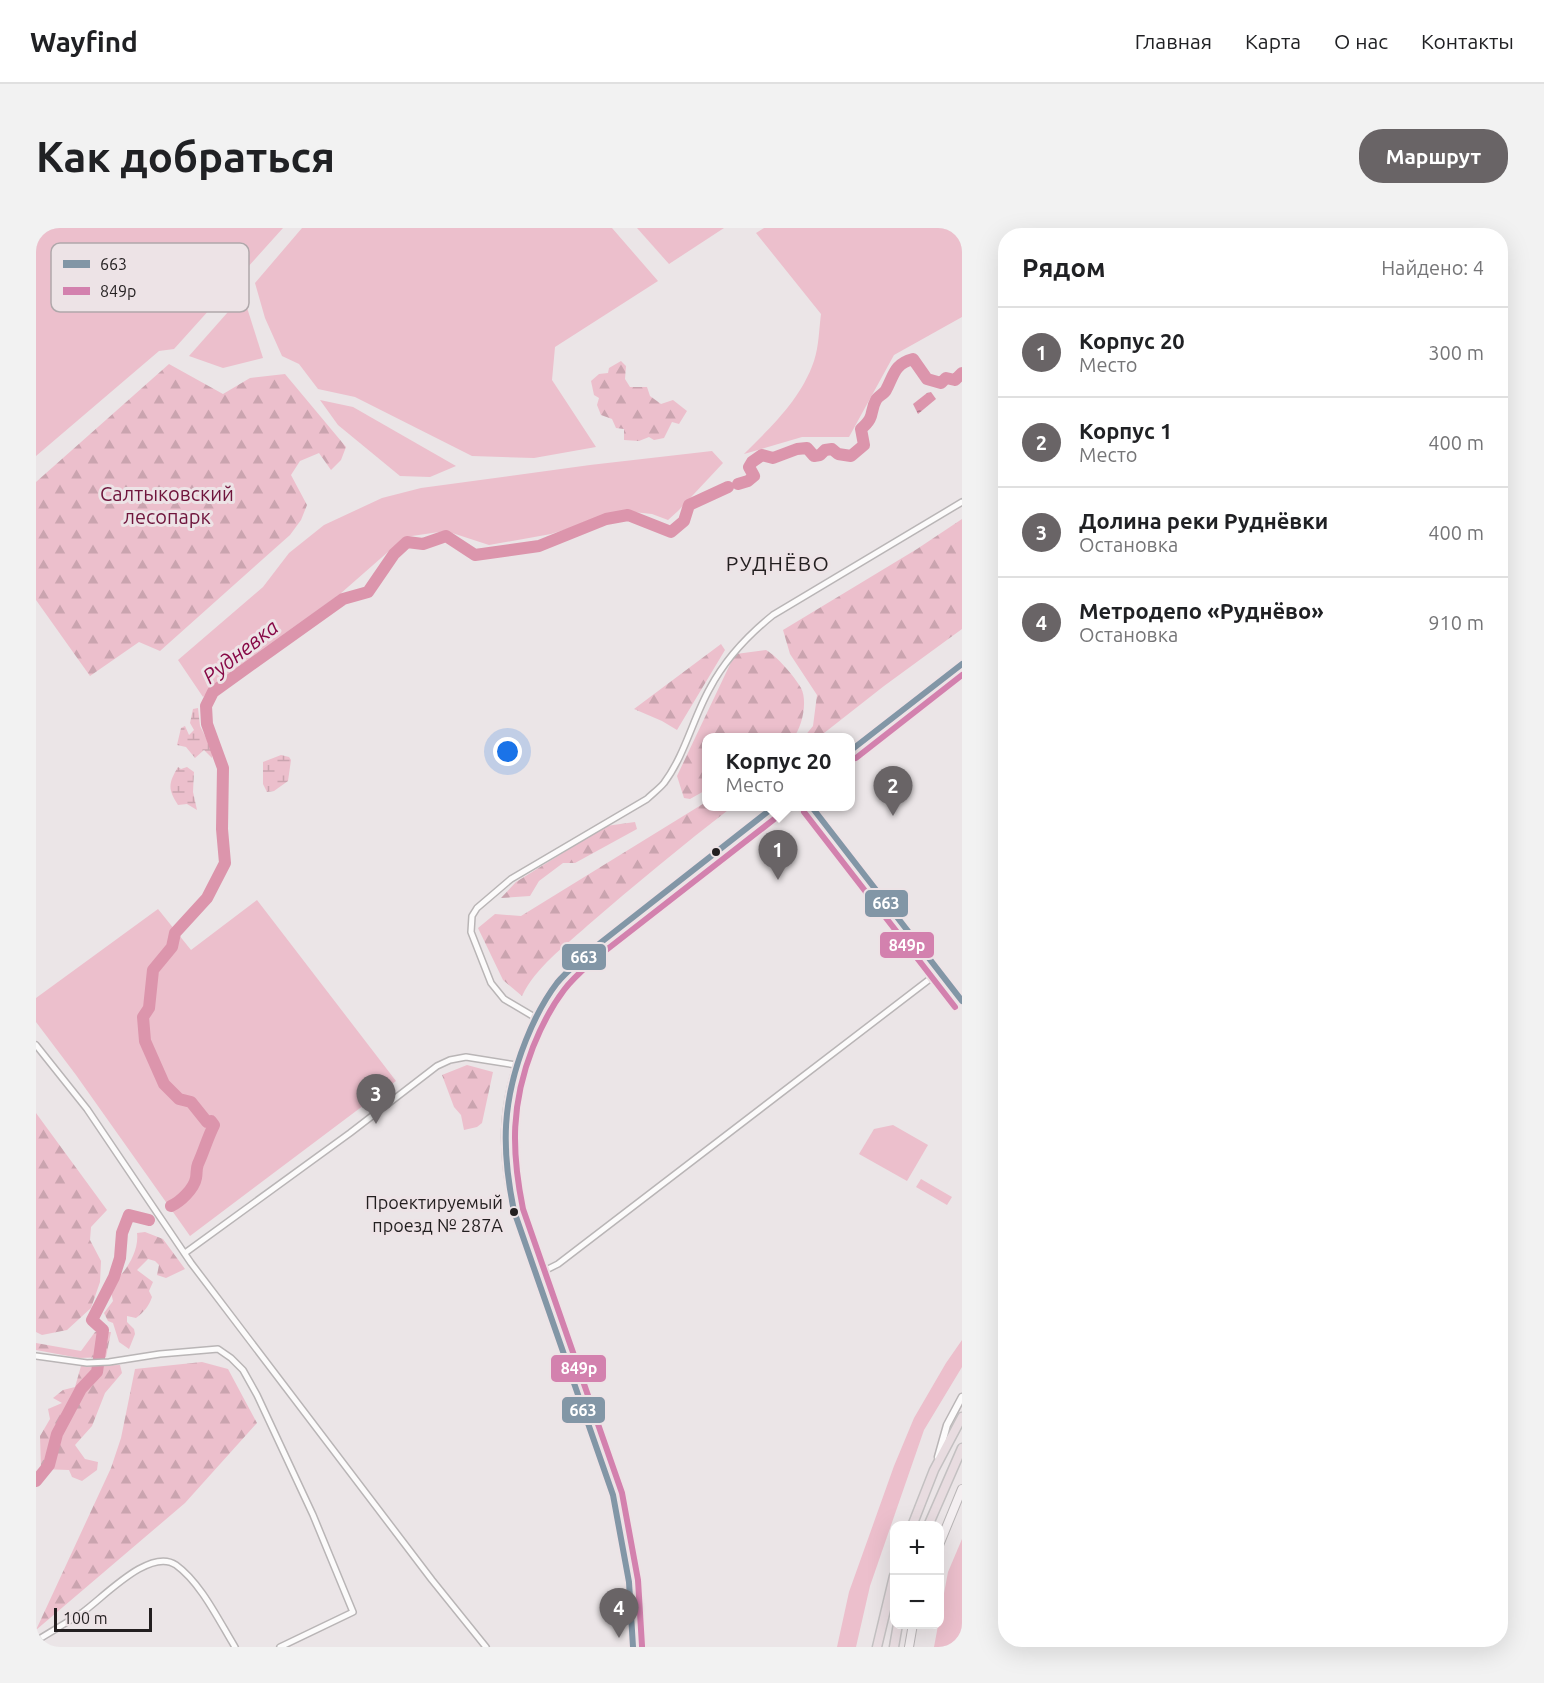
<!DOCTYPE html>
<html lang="ru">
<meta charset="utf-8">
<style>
body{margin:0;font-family:Ubuntu,sans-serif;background:#f2f2f2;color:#202124}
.controls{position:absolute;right:18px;bottom:18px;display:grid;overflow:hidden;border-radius:12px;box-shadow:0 6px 24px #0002}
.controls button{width:54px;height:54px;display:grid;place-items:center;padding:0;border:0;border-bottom:2px solid #e0e0e0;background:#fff;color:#202124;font:30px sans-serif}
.scale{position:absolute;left:18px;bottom:15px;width:98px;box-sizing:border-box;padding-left:6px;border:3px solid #231f20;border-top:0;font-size:16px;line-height:21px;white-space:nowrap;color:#231f20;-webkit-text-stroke:4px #ede3e6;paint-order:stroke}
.you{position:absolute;left:472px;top:524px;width:21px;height:21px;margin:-15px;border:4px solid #fff;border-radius:50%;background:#1a73e8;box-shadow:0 0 0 9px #1a73e833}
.badge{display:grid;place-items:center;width:39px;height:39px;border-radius:50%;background:#696466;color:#fff;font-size:20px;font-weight:700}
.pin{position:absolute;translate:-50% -50px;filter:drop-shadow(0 2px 3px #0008)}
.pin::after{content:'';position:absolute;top:32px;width:21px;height:18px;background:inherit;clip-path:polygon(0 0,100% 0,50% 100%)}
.popup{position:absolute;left:666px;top:505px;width:153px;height:78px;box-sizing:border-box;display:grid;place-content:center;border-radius:12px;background:#fff;filter:drop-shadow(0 2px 4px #0005);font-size:20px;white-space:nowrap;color:#757577}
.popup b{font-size:22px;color:#202124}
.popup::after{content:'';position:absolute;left:50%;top:100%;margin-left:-12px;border:12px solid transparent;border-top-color:#fff}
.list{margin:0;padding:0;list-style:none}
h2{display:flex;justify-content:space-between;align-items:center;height:78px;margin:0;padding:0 24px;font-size:26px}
h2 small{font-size:20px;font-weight:400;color:#757577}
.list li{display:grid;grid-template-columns:39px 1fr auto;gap:18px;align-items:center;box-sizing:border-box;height:90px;padding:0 24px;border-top:2px solid #e0e0e0}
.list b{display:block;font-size:22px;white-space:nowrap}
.list p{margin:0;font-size:20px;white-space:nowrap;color:#757577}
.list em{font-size:20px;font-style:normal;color:#757577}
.map{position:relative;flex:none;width:926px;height:1419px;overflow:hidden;border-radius:24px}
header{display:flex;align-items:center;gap:36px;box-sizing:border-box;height:84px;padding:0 30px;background:#fff;border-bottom:2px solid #e0e0e0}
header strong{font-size:28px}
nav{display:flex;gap:33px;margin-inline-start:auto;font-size:21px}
.intro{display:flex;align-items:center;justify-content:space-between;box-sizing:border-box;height:144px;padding:0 36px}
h1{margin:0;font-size:42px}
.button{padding:15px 27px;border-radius:24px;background:#696466;color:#fff;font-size:21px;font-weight:700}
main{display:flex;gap:36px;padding:0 36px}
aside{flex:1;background:#fff;border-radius:24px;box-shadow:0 6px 24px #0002}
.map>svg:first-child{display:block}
.green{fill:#ecbfcc}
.forest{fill:url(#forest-firs)}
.wetland{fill:url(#wetland-marsh)}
.water{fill:url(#water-ripples)}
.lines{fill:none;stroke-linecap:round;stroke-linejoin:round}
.river{stroke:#dc95ac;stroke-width:12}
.minor-casing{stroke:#b9b5b6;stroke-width:8}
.tertiary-casing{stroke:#b9b5b6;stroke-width:9}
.secondary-casing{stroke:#b9b5b6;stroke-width:10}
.trunk-casing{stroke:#c3c0c1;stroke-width:11}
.minor{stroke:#fcfbfb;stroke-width:5}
.tertiary{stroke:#fcfbfb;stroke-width:6}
.secondary{stroke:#f4eff1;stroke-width:8}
.trunk{stroke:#e8dce0;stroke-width:8}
.bus-1-casing{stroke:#ede3e6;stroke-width:10}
.bus-2-casing{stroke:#ede3e6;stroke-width:10}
.bus-1{stroke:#8296a6;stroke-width:6}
.bus-2{stroke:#d381ae;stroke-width:6}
.bus-dot{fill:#231f20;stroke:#ede3e6;stroke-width:2}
.labels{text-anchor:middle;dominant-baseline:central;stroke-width:6;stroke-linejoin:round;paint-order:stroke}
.bus-label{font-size:18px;fill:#231f20;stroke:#ede3e6;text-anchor:end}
.park-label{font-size:20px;fill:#6f153c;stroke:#ede3e6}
.neighbourhood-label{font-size:21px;letter-spacing:1.5px;fill:#231f20;stroke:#ede3e6}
.water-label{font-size:21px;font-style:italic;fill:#870846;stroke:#ede3e6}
.key{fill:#ede3e6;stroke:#b0a8ab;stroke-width:1.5}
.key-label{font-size:16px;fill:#231f20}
.line-badge{stroke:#ede3e6;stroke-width:2}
.badge-label{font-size:16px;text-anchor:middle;font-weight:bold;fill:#fff}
</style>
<header>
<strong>Wayfind</strong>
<nav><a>Главная</a><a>Карта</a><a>О нас</a><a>Контакты</a></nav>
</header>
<div class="intro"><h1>Как добраться</h1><a class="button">Маршрут</a></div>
<main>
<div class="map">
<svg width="926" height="1419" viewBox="0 0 926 1419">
<defs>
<pattern id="forest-firs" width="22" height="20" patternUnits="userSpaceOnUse" patternTransform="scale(1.5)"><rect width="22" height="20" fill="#ecbfcc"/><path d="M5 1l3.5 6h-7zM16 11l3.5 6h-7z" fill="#caa4af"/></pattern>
<pattern id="wetland-marsh" width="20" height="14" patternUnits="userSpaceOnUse" patternTransform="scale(1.5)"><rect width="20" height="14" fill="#ecbfcc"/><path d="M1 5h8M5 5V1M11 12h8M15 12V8" fill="none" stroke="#caa4af"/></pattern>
<pattern id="water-ripples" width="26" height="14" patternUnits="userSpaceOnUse" patternTransform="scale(1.5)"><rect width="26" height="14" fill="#dc95ac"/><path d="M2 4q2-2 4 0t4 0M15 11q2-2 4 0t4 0" fill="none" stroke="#b2798c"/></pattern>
</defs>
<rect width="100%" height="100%" fill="#ebe5e7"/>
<!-- green -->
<g class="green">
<polygon points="0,0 247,0 138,121 123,123 0,228"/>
<polygon points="266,0 576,0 622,53 519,119 516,152 560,219 498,230 436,228 319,169 282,161 263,136 246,128 229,90 219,55"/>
<polygon points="601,0 688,0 633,36"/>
<path d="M728,0H926V89L858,127L813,209H766L708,226C736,198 765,171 778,133C783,118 783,101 785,86L720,5Z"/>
<polygon points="207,67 227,130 187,140 153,128"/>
<polygon points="284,172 317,179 420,238 394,249 364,248 302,197"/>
<polygon points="676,223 687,235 642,283 632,292 616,286 588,283 515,306 453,317 410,303 369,309 304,366 193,445 167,469 142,432 227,359 253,325 288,297 346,270 385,260 554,237"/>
<polygon points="221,672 360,853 154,1008 40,847 0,794 0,770 122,681 155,722"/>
<polygon points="857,897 892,917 871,953 823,926 838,901"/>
<polygon points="885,951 916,969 911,977 880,959"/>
<polygon points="926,1112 926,1139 888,1202 834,1358 820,1419 801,1419 813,1364 858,1238 878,1190 910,1135"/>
<polygon points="926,1311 926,1419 898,1419 912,1344"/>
</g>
<!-- forest -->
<g class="forest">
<polygon points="585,133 590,138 589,151 594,159 611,159 614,168 625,176 637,172 651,183 643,196 636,194 628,210 618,212 613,209 603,213 588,212 588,201 580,200 576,191 565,187 561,177 563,170 558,167 555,153 563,146 572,145 573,140"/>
<polygon points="133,136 187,166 214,150 249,146 310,219 305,232 295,242 283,225 264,233 255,247 271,277 265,292 254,307 124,423 103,414 54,448 0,372 0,254"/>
<polygon points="926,291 926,401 848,458 783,509 768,509 777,498 781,467 754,426 747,402 881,321"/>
<polygon points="685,416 689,422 641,502 626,493 598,481"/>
<path d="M730,422C741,428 759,449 765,460C772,473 766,500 757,510H670V562L654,571L648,570L641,548L697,430L700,426Z"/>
<path d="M670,574V578L696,579C647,617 598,657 551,698C528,719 500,739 486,768L467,752L442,700L459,686L485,688Z"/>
<polygon points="599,594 601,601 539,635 527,635 503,653 494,668 465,670 480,654 570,598"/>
<polygon points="431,837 457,844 446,895 441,899 428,902 425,887 418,879 406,847"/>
<polygon points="0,885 71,982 55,999 54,1012 65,1033 64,1054 55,1080 31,1102 6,1107 0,1104"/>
<path d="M109,1004L127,1011L149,1041L130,1050L121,1047L123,1037L119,1033L112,1031L101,1042L117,1054L113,1063L116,1069C113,1078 108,1084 100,1090L91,1088V1094L98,1101L99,1106L93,1121L83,1114L77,1095L72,1093L68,1085L77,1073L75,1064C80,1060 79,1052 84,1048C94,1037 103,1020 101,1005Z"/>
<polygon points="59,1104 75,1104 70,1129 43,1130 0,1122 0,1115 45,1123"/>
<polygon points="166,1134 192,1141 221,1195 149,1275 0,1402 75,1240 85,1210 99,1141"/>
<polygon points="84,1137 86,1145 69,1165 56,1198 39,1217 49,1231 62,1234 61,1242 46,1253 36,1249 33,1242 5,1241 4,1208 14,1191 12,1181 26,1175 17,1170 27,1162 39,1159 45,1138"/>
</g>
<!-- wetland -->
<g class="wetland">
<polygon points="162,480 164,498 176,522 176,530 168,522 159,530 150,519 141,517 145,500 149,498 153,507 158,502 154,495 157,481"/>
<polygon points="245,527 253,529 255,532 252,553 238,563 231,564 227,556 227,534"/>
<path d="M142,539L145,541L151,539L158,544L157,564L161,582L151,576L142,577C132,561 132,556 142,539Z"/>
</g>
<!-- water -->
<polygon class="water" points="895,164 900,171 882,186 877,176 891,165"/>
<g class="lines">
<!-- river -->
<g class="river">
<path d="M702,256L712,253L718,248L713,239L716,234L726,227L737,230L761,221L771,220L778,228L784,227L789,222L796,221L802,226L815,228L828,217L825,201C840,188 833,185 840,172C842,168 848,166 850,162C858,147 858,136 877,131L891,151L905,155L910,150L919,152L926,145"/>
<path d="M135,978C144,974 158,961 160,950C161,945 160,941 162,936C168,923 171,911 178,897L175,893L171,894L155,874L143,871L128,856L109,813L107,789L113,780L117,742L136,719L139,705L171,670L189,635L186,601L187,540L171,496L170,478L177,464L307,371L332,364L358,326L371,314L387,316L410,308L439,327L503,318L570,291L592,287L635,304L648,293L653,277L692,259"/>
<polyline points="0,1253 13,1237 21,1206 45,1161 61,1144 67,1102 56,1092 78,1049 84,1030 86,1005 93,987 113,992"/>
</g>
<defs>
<g id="minor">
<polyline points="814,523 926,436"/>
<polyline points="775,578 926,773"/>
<path d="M500,790L468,771L455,755L435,704L436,688L441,680L475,651L611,571C616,566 623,561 628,555C649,527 657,490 674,460C690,430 711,408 737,387L926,274"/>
<polyline points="0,817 51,881 155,1035 396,1352 450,1419"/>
<polyline points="149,1025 314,905 401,838 414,832 430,829 480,837"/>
<polyline points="500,1047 522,1036 903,744"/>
<polyline points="0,1128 51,1135 73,1134 124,1126 182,1121 195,1130 207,1142 221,1167 277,1287 317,1384 244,1419"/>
<path d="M0,1413C16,1403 32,1394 47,1384C68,1369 114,1319 140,1337C165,1355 183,1393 199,1419"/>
<path d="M597,1419L593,1354L577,1267L478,983C463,918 465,869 492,808C501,788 512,765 527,749C535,740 545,732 554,723L740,578"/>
</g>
<polyline id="tertiary" points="902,1229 911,1197 926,1169"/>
<g id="secondary">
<polyline points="903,1317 926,1261"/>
<polyline points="873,1419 877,1396"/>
</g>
<g id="trunk">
<polyline points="876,1298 898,1242 926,1189"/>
<polyline points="892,1298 926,1220"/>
<polyline points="841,1419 858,1348"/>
<polyline points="858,1419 862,1396"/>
</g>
</defs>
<!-- minor casing -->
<use href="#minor" class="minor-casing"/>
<!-- tertiary casing -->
<use href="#tertiary" class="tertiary-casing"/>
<!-- secondary casing -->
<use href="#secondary" class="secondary-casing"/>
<!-- trunk casing -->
<use href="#trunk" class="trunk-casing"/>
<!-- minor -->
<use href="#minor" class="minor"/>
<!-- tertiary -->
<use href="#tertiary" class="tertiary"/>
<!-- secondary -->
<use href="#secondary" class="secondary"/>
<!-- trunk -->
<use href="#trunk" class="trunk"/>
<defs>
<g id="bus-1">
<polyline points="814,523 926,436"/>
<polyline points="775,578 926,773"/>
<path d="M597,1419L593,1354L577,1267L478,983C465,920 466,872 490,812C498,792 508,772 521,755C531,743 543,734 554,723L739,578"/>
</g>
<g id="bus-2">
<polyline points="820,530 926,447"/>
<polyline points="768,584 919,779"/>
<path d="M606,1418L602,1352L586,1265L487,981C475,922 475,875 497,819C505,799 515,779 528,762C537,750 549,740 560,730L746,585"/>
</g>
</defs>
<!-- bus-1 casing -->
<use href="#bus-1" class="bus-1-casing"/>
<!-- bus-2 casing -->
<use href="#bus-2" class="bus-2-casing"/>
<!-- bus-1 -->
<use href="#bus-1" class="bus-1"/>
<!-- bus-2 -->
<use href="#bus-2" class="bus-2"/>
</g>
<!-- markers -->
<g class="bus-dot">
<circle cx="680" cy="624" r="5"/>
<circle cx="478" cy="984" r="5"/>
</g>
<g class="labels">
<!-- bus labels -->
<g class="bus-label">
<text x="467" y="974">Проектируемый<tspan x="467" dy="23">проезд № 287А</tspan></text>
</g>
<!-- park labels -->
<g class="park-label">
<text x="131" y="265">Салтыковский<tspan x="131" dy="23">лесопарк</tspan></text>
</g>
<!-- neighbourhood labels -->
<g class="neighbourhood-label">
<text x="742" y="335">РУДНЁВО</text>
</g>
<!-- water labels -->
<g class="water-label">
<text transform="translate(204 423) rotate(-38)">Рудневка</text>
</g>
</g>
<!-- legend -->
<rect x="15" y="15" width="198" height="69" rx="9" class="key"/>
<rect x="27" y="32" width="27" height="8" fill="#8296a6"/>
<rect x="27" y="59" width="27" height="8" fill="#d381ae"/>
<g class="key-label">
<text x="64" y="42">663</text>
<text x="64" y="69">849р</text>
</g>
<g class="line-badge">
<rect x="828" y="661" width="45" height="29" rx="6" fill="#8296a6"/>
<rect x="843" y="703" width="56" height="28" rx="6" fill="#d381ae"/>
<rect x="525" y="715" width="46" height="28" rx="6" fill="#8296a6"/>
<rect x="514" y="1126" width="57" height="29" rx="6" fill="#d381ae"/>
<rect x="525" y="1168" width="45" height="28" rx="6" fill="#8296a6"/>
</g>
<g class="badge-label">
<text x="850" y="681">663</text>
<text x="871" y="723">849р</text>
<text x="548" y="735">663</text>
<text x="543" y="1146">849р</text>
<text x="547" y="1188">663</text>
</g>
</svg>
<div class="controls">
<button>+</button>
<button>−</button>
</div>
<div class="scale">100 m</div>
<div class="you"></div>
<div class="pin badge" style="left:742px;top:652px">1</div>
<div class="popup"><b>Корпус 20</b>Место</div>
<div class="pin badge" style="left:857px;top:588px">2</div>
<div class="pin badge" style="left:340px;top:896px">3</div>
<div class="pin badge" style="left:583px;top:1410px">4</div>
</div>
<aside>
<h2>Рядом<small>Найдено: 4</small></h2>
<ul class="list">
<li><span class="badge">1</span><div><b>Корпус 20</b><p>Место</p></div><em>300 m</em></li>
<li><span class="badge">2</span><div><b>Корпус 1</b><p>Место</p></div><em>400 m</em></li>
<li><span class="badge">3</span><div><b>Долина реки Руднёвки</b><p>Остановка</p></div><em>400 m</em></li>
<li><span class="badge">4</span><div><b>Метродепо «Руднёво»</b><p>Остановка</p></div><em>910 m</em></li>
</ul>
</aside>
</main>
